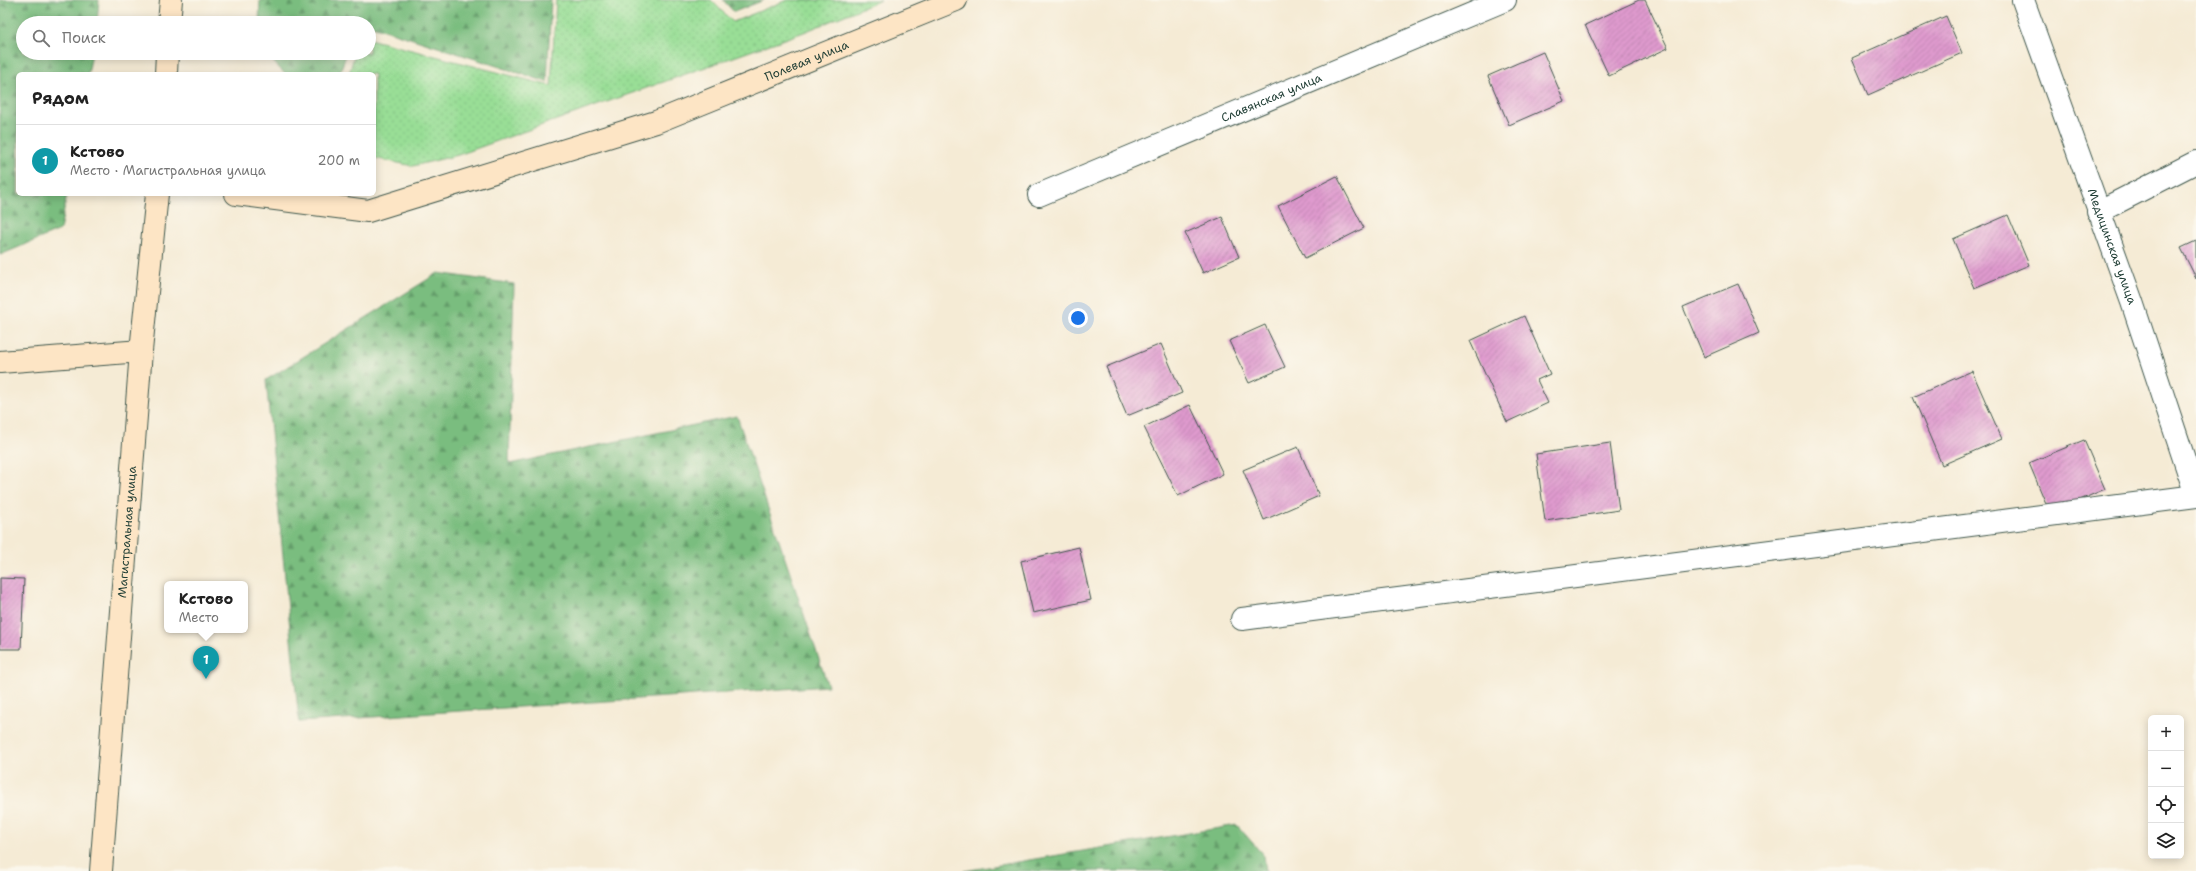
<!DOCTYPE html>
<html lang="ru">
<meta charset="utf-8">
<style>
body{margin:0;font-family:"Shantell Sans",sans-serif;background:#f6f6f6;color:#222}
.controls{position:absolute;right:12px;bottom:12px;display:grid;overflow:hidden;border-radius:6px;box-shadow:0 2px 10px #0003}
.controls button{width:36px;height:36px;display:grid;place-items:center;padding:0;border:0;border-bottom:1px solid #e0e0e0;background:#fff;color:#222;font:20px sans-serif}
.you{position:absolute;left:1078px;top:318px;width:14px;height:14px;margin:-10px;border:3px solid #fff;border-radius:50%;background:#1a73e8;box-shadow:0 0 0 6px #1a73e833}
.badge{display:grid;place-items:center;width:26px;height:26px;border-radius:50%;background:#2563eb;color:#fff;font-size:13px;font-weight:700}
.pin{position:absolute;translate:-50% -33px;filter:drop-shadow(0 1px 2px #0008)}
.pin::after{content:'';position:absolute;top:21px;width:14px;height:12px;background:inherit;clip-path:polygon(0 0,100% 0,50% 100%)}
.popup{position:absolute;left:164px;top:581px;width:84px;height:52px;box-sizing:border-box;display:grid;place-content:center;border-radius:6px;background:#fff;filter:drop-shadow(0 1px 3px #0005);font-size:13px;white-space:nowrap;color:#767676}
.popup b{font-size:15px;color:#222}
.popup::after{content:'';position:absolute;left:50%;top:100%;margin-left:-8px;border:8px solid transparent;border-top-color:#fff}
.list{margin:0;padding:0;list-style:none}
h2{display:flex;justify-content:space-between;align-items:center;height:52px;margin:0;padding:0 16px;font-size:17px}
h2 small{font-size:13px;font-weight:400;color:#767676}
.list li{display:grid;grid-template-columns:26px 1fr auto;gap:12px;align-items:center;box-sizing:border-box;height:72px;padding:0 16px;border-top:1px solid #e0e0e0}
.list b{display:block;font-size:15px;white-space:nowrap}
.list p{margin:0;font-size:13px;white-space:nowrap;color:#767676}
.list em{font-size:13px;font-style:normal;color:#767676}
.icon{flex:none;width:22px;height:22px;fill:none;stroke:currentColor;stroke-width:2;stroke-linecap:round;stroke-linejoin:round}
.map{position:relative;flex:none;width:2196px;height:871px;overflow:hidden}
.search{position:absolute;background:#fff;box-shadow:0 2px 10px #0003;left:16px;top:16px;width:360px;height:44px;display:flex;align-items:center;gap:10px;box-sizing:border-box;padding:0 14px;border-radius:22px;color:#767676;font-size:15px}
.panel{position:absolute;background:#fff;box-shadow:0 2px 10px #0003;left:16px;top:72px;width:360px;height:124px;border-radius:6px}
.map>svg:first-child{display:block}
.grass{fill:url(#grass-dots);stroke:#5c8e65}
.forest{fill:url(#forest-firs);stroke:#4c7d5a}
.building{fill:url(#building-hatch)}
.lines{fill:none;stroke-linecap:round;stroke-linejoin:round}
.street-casing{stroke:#3f574c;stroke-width:24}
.secondary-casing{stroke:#3f574c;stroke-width:24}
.street{stroke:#fff;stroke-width:22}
.secondary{stroke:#fde5c5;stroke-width:22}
.labels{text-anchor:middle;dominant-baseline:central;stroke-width:4;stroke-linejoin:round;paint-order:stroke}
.street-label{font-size:12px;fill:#1f3d34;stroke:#fbf7ec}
</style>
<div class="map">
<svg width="2196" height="871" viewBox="0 0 2196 871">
<defs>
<pattern id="grass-dots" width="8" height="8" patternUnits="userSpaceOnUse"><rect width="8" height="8" fill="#99de96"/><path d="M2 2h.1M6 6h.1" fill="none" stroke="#83bf82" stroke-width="1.8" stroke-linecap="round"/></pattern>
<pattern id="forest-firs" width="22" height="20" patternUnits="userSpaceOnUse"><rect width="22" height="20" fill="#7abd7f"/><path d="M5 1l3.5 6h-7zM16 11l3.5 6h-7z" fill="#639b69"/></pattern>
<pattern id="building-hatch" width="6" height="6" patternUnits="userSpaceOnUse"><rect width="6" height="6" fill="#df9ace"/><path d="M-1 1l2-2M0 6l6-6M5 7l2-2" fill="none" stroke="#b47fa8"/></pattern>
</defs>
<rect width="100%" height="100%" fill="#fbf7ec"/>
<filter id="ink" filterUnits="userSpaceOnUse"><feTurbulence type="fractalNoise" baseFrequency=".025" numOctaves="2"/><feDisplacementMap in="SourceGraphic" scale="8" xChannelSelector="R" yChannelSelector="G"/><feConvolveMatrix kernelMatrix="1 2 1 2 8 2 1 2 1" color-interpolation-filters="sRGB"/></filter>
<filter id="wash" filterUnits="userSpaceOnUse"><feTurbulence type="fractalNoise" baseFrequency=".012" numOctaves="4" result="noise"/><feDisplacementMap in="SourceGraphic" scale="16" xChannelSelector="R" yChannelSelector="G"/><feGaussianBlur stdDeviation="0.9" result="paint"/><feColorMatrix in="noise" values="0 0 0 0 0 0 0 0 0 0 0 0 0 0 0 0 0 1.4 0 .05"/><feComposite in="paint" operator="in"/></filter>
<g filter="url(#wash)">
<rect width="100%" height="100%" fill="#f5ebd5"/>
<!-- grass -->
<polygon class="grass" points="556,0 711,0 733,22 787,0 881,0 804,32 458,155 413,166 374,158 374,74 349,74 355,53 369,53 369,39 551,86"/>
<!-- forest -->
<g class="forest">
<polygon points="0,0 99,0 97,23 23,23 23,53 92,53 88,74 18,74 18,194 67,194 60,230 0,255"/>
<polygon points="260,0 551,0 547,82 369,25 369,23 259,23"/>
<polygon points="723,0 764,0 734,12"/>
<polygon points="265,53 347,53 339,74 285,74"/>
<polygon points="438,273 514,284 509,464 737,416 828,686 299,722 266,380"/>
<polygon points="1237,825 1264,856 1266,871 964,871"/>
</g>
<g id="blocks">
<!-- building -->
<g class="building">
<polygon points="1639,0 1645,0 1668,48 1609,76 1585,25"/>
<polygon points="1946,16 1962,53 1868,95 1852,58"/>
<polygon points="1543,52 1564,101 1509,125 1488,76"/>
<polygon points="1337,176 1364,228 1305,258 1278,206"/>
<polygon points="2008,215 2029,265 1974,288 1953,239"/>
<polygon points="1222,217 1239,257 1203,273 1185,233"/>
<polygon points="2196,241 2196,278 2181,248"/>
<polygon points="1738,284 1759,333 1704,357 1683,307"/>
<polygon points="1524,316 1550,374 1537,380 1548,403 1507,422 1470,341"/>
<polygon points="1265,325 1285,367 1249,383 1229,341"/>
<polygon points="1161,344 1182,393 1127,416 1106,367"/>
<polygon points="1972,371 2002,439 1942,465 1913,397"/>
<polygon points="1190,405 1223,474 1178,496 1144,427"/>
<polygon points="2084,440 2105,489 2050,513 2029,463"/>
<polygon points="1610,443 1619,510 1545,521 1536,454"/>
<polygon points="1298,447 1319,496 1264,520 1243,470"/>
<polygon points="1079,547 1091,600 1033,613 1021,561"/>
<polygon points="0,578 24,579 21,649 0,649"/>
</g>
</g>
</g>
<g filter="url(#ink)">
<use href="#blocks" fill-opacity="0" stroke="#3f574c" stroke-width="1"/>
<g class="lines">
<defs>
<g id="street">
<path id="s1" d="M2023,0L2132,302L2196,495"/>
<path id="s2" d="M1039,195L1505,0"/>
<polyline points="2098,212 2196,162"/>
<polyline points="1242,619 2196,496"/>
</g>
<g id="secondary">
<polyline points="169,23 171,0"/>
<polyline points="166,74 167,53"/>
<path id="s3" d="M236,194L368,211L656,122L956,0"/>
<polyline points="0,362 141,351"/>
<path id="s4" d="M101,871L141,351L157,194"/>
</g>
</defs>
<!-- street casing -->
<use href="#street" class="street-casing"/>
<!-- secondary casing -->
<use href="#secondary" class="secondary-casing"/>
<!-- street -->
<use href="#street" class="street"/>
<!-- secondary -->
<use href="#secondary" class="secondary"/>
</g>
</g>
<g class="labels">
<!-- street labels -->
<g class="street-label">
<text stroke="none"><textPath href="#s3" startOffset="597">Полевая улица</textPath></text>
<text stroke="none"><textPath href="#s2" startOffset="252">Славянская улица</textPath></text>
<text stroke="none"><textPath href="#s1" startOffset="262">Медицинская улица</textPath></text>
<text stroke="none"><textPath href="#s4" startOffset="340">Магистральная улица</textPath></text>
</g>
</g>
</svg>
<div class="controls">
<button>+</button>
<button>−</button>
<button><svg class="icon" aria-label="locate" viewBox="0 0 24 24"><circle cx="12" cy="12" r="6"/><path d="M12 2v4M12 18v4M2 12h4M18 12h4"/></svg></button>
<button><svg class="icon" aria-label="layers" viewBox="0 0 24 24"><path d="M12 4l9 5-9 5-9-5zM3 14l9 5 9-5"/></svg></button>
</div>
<div class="you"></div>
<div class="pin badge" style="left:206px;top:679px;background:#0f9aa8">1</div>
<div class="popup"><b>Кстово</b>Место</div>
<div class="search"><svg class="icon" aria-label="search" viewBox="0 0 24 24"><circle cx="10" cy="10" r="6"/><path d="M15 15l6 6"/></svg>Поиск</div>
<section class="panel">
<h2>Рядом<small></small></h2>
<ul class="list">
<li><span class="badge" style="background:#0f9aa8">1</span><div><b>Кстово</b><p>Место · Магистральная улица</p></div><em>200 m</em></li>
</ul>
</section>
</div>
